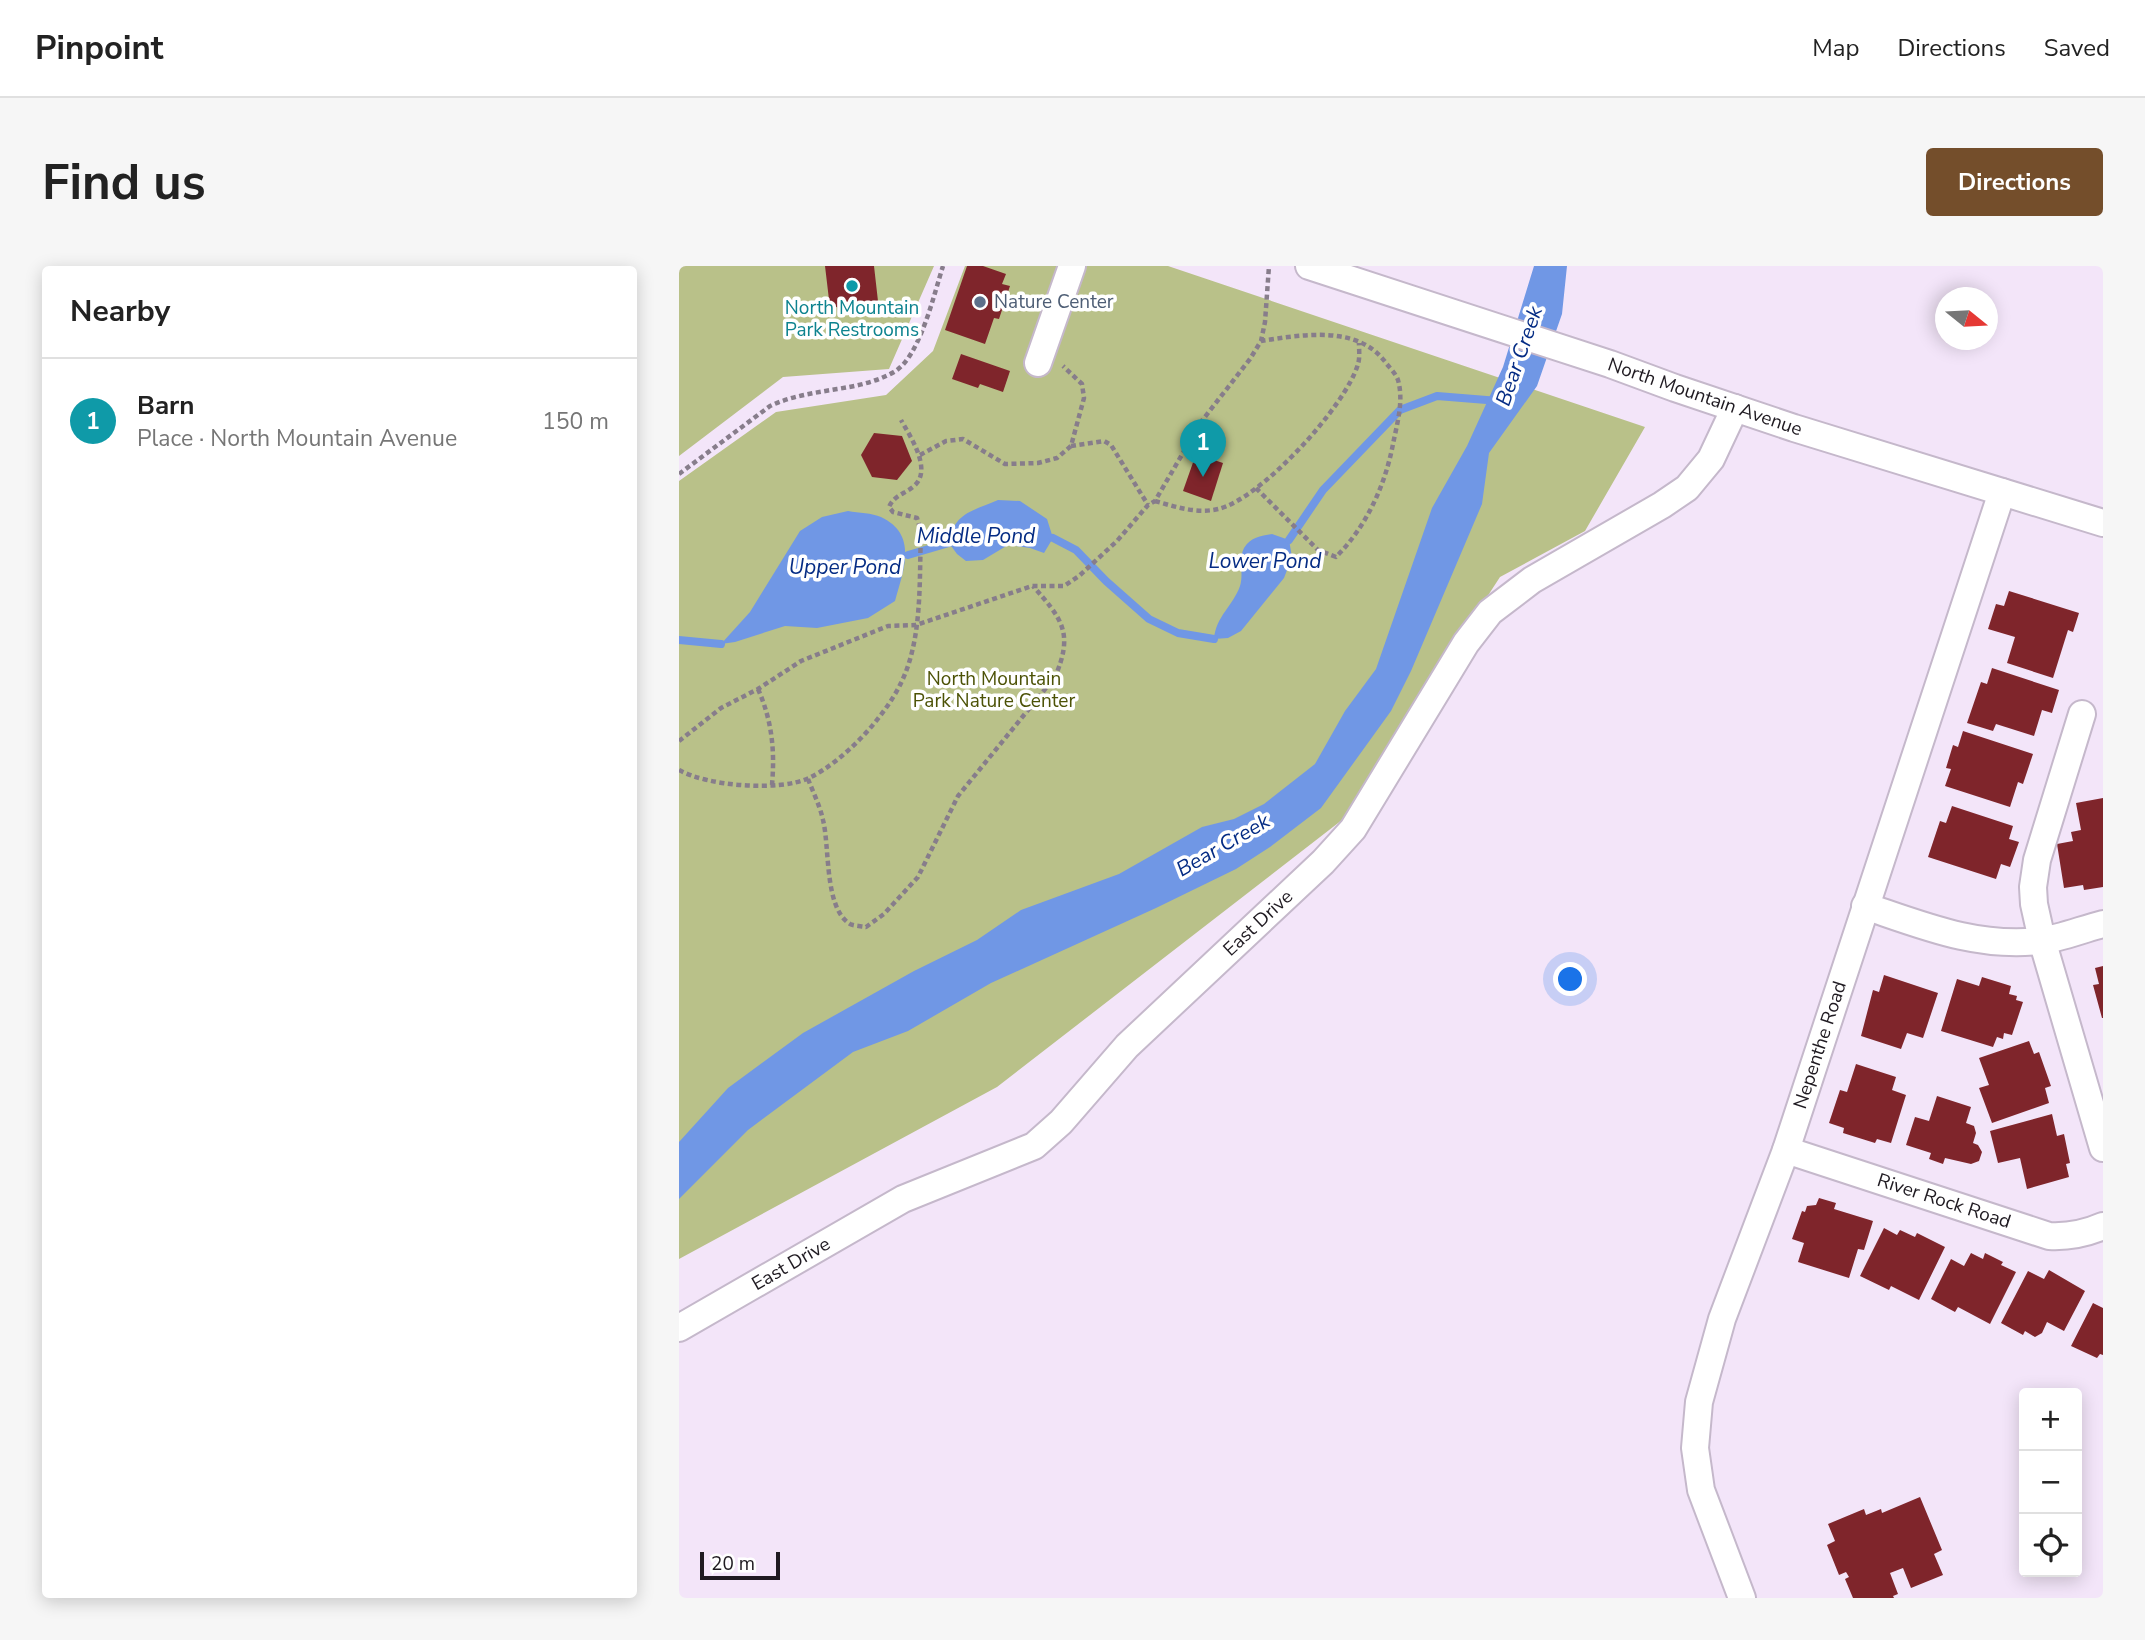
<!DOCTYPE html>
<meta charset="utf-8">
<style>
body{margin:0;font-family:"Nunito Sans",sans-serif;background:#f6f6f6;color:#222}
.controls{position:absolute;right:21px;bottom:21px;display:grid;overflow:hidden;border-radius:7px;box-shadow:0 4px 18px #0003}
.controls button{width:63px;height:63px;display:grid;place-items:center;padding:0;border:0;border-bottom:2px solid #e0e0e0;background:#fff;color:#222;font:35px sans-serif}
.compass{position:absolute;left:1256px;top:21px;width:63px;height:63px;border-radius:50%;background:#fff;box-shadow:0 4px 18px #0003;rotate:108deg}
.scale{position:absolute;left:21px;bottom:18px;width:80px;box-sizing:border-box;padding-left:7px;border:4px solid #1f1a21;border-top:0;font-size:19px;line-height:24px;white-space:nowrap;color:#1f1a21;-webkit-text-stroke:5px #fff;paint-order:stroke}
.you{position:absolute;left:892px;top:714px;width:24px;height:24px;margin:-18px;border:5px solid #fff;border-radius:50%;background:#1a73e8;box-shadow:0 0 0 10px #1a73e833}
.badge{display:grid;place-items:center;width:46px;height:46px;border-radius:50%;background:#744e2b;color:#fff;font-size:23px;font-weight:700}
.pin{position:absolute;translate:-50% -58px;filter:drop-shadow(0 2px 4px #0008)}
.pin::after{content:'';position:absolute;top:37px;width:24px;height:21px;background:inherit;clip-path:polygon(0 0,100% 0,50% 100%)}
.list{margin:0;padding:0;list-style:none}
h2{display:flex;justify-content:space-between;align-items:center;height:91px;margin:0;padding:0 28px;font-size:30px}
h2 small{font-size:23px;font-weight:400;color:#767676}
.list li{display:grid;grid-template-columns:46px 1fr auto;gap:21px;align-items:center;box-sizing:border-box;height:126px;padding:0 28px;border-top:2px solid #e0e0e0}
.list b{display:block;font-size:26px;white-space:nowrap}
.list p{margin:0;font-size:23px;white-space:nowrap;color:#767676}
.list em{font-size:23px;font-style:normal;color:#767676}
.icon{flex:none;width:38px;height:38px;fill:none;stroke:currentColor;stroke-width:2;stroke-linecap:round;stroke-linejoin:round}
.map{position:relative;flex:none;width:1424px;height:1332px;overflow:hidden;border-radius:7px}
header{display:flex;align-items:center;gap:42px;box-sizing:border-box;height:98px;padding:0 35px;background:#fff;border-bottom:2px solid #e0e0e0}
header strong{font-size:33px}
nav{display:flex;gap:38px;margin-inline-start:auto;font-size:24px}
.intro{display:flex;align-items:center;justify-content:space-between;box-sizing:border-box;height:168px;padding:0 42px}
h1{margin:0;font-size:49px}
.button{padding:18px 32px;border-radius:7px;background:#744e2b;color:#fff;font-size:24px;font-weight:700}
main{display:flex;gap:42px;padding:0 42px}
aside{flex:1;background:#fff;border-radius:7px;box-shadow:0 4px 18px #0003}
.map>svg:first-child{display:block}
.green{fill:#b9c189}
.water{fill:#7097e5}
.lines{fill:none;stroke-linecap:round;stroke-linejoin:round}
.stream{stroke:#7097e5;stroke-width:8}
.building{fill:#7f252b}
.minor-casing{stroke:#c5b8cb;stroke-width:30}
.path{stroke:#877d8b;stroke-width:4.5;stroke-dasharray:5 3.5;stroke-linecap:butt}
.minor{stroke:#fff;stroke-width:26}
.culture-dot{fill:#0f9aa8;stroke:#fff;stroke-width:2.5}
.service-dot{fill:#5c6f8a;stroke:#fff;stroke-width:2.5}
.labels{text-anchor:middle;dominant-baseline:central;stroke-width:7;stroke-linejoin:round;paint-order:stroke}
.service-label{font-size:19px;fill:#4e5e75;stroke:#fff;text-anchor:start}
.culture-label{font-size:19px;fill:#0d838f;stroke:#fff}
.street-label{font-size:19px;fill:#1f1a21;stroke:#fff}
.park-label{font-size:19px;fill:#4c5206;stroke:#fff}
.water-label{font-size:21px;font-style:italic;fill:#052c84;stroke:#fff}
</style>
<header>
<strong>Pinpoint</strong>
<nav><a>Map</a><a>Directions</a><a>Saved</a></nav>
</header>
<div class="intro"><h1>Find us</h1><a class="button">Directions</a></div>
<main>
<aside>
<h2>Nearby<small></small></h2>
<ul class="list">
<li><span class="badge" style="background:#0f9aa8">1</span><div><b>Barn</b><p>Place · North Mountain Avenue</p></div><em>150 m</em></li>
</ul>
</aside>
<div class="map">
<svg width="1424" height="1332" viewBox="0 0 1424 1332">
<rect width="100%" height="100%" fill="#f3e5f9"/>
<!-- green -->
<g class="green">
<polygon points="0,0 255,0 210,103 104,111 0,190"/>
<polygon points="286,0 489,0 966,161 906,265 821,311 663,554 318,821 0,993 0,215 97,146 207,129 254,85"/>
</g>
<!-- water -->
<g class="water">
<polygon points="855,0 888,0 883,48 858,120 810,187 803,238 732,405 712,445 642,542 591,581 557,603 477,642 312,717 229,765 174,786 69,864 0,933 0,876 49,822 124,767 235,705 298,674 342,644 440,608 523,561 555,553 585,538 636,498 666,445 697,403 753,242 788,180 824,101"/>
<path d="M319,234L341,235L368,253L374,272L365,287L351,282L329,279L304,294L287,295L278,288L270,277C274,247 294,245 319,234Z"/>
<path d="M169,245C180,247 193,247 202,251C240,269 224,305 216,335L189,352L138,362L106,360L56,376L42,378L71,346L121,265L143,251Z"/>
<path d="M593,268L610,274L613,291L605,312L562,365L549,372L535,373C537,350 554,340 561,320C565,307 559,294 565,282C572,271 581,270 593,268Z"/>
</g>
<g class="lines">
<!-- stream -->
<g class="stream">
<polyline points="374,272 397,284 427,315 470,353 499,367 535,373"/>
<polyline points="610,274 644,224 721,144 758,130 820,135"/>
<polyline points="229,289 270,277"/>
<polyline points="0,374 42,378"/>
</g>
</g>
<!-- building -->
<g class="building">
<polygon points="146,0 195,0 200,44 159,50 158,41 151,42"/>
<polygon points="288,0 304,0 327,8 323,18 331,20 320,53 315,52 306,78 266,64"/>
<polygon points="282,88 331,105 324,126 301,118 299,122 273,113"/>
<polygon points="195,167 223,170 233,195 218,214 193,211 182,189"/>
<polygon points="517,188 544,197 532,235 504,225"/>
<polygon points="1330,325 1400,347 1394,366 1389,364 1374,412 1328,397 1336,371 1309,363 1317,338 1325,340"/>
<polygon points="1313,402 1380,424 1373,447 1363,444 1355,470 1317,458 1314,465 1288,457 1302,416 1308,418"/>
<polygon points="1284,465 1354,488 1344,518 1339,516 1331,541 1266,520 1272,503 1267,502 1274,479 1279,481"/>
<polygon points="1424,532 1424,621 1405,624 1404,619 1385,622 1378,578 1394,575 1392,566 1402,564 1397,537"/>
<polygon points="1273,540 1334,560 1330,573 1340,576 1331,601 1322,598 1317,613 1249,591 1261,555 1267,557"/>
<polygon points="1424,700 1424,752 1423,752 1414,719 1420,718 1416,702"/>
<polygon points="1205,709 1259,727 1244,772 1228,767 1222,783 1182,770 1194,724 1200,726"/>
<polygon points="1303,711 1332,720 1330,728 1338,730 1337,734 1344,736 1333,769 1325,767 1324,773 1318,771 1314,781 1262,765 1278,713 1300,720"/>
<polygon points="1350,775 1355,788 1360,786 1372,820 1366,822 1370,837 1313,857 1300,822 1310,819 1300,792"/>
<polygon points="1177,798 1217,811 1213,824 1227,829 1212,877 1198,873 1196,877 1164,867 1165,862 1150,857 1161,824 1168,826"/>
<polygon points="1258,830 1292,841 1287,857 1295,860 1297,867 1294,877 1299,879 1303,886 1300,895 1292,898 1266,892 1264,898 1250,893 1252,887 1227,879 1236,851 1250,855"/>
<polygon points="1373,848 1378,870 1385,868 1391,897 1387,898 1390,911 1348,923 1341,892 1319,897 1311,865"/>
<polygon points="1140,932 1157,937 1155,943 1194,955 1185,984 1179,983 1170,1012 1119,996 1125,977 1113,973 1123,945 1126,946 1128,940 1137,939"/>
<polygon points="1205,962 1218,969 1221,964 1236,971 1238,967 1266,981 1240,1034 1212,1020 1210,1024 1181,1010"/>
<polygon points="1292,987 1304,993 1306,987 1324,996 1322,999 1337,1006 1311,1058 1279,1041 1276,1046 1252,1033 1272,993 1285,1000"/>
<polygon points="1370,1004 1406,1025 1385,1065 1368,1056 1363,1067 1356,1071 1346,1065 1344,1069 1322,1057 1349,1005 1365,1013"/>
<polygon points="1414,1037 1424,1042 1424,1089 1421,1088 1418,1092 1392,1080"/>
<polygon points="1241,1231 1263,1284 1255,1288 1264,1309 1232,1322 1224,1302 1211,1307 1219,1328 1214,1330 1215,1332 1174,1332 1166,1313 1170,1311 1167,1306 1160,1309 1148,1279 1156,1275 1149,1258 1185,1243 1187,1249 1202,1243 1203,1247"/>
</g>
<g class="lines">
<defs>
<g id="minor">
<polyline points="630,0 931,98 996,122 1115,162 1424,257"/>
<polyline points="359,97 393,0"/>
<polyline points="1403,448 1358,594 1354,621 1355,638 1363,674 1424,882"/>
<path d="M1186,640C1245,660 1298,682 1361,675C1382,672 1404,663 1424,658"/>
<path d="M1107,884L1370,970C1390,971 1406,968 1424,960"/>
<polyline points="0,1062 224,933 355,880 382,856 448,780 644,596 674,563 787,377 811,346 853,314 983,239 1008,222 1032,193 1056,142"/>
<polyline points="1063,1332 1022,1224 1016,1182 1020,1136 1043,1053 1107,884 1323,226"/>
</g>
</defs>
<!-- minor casing -->
<use href="#minor" class="minor-casing"/>
<!-- path -->
<g class="path">
<polyline points="392,180 425,175 432,179 469,239"/>
<polyline points="241,189 267,175 284,173 326,198 359,197 378,192 392,180 405,132 403,118 384,100"/>
<path d="M0,208L91,140C112,130 135,127 158,123C178,120 197,116 215,106C241,91 255,28 264,0"/>
<path d="M577,222L639,284L657,291C687,261 706,220 714,178C718,158 725,135 719,114C717,108 711,102 707,97C679,58 622,69 582,75"/>
<path d="M476,235C497,241 518,248 539,243C582,233 667,140 679,98C681,92 680,84 680,77"/>
<path d="M79,423C93,455 96,484 93,519"/>
<polyline points="0,475 42,442 79,423 122,395 209,360 237,359 353,320 385,320 400,310 438,275 469,239 476,235 522,156 571,93 582,75 586,56 590,0"/>
<path d="M0,504C28,520 100,526 130,512C165,495 205,452 222,417C244,372 240,314 242,265L238,252L214,246L210,241C215,229 226,228 235,220C254,204 231,170 222,154"/>
<path d="M129,513C134,526 141,540 144,554C151,582 145,642 171,658C175,660 182,660 187,661L205,648L239,611L279,530L376,411C395,367 383,353 354,320"/>
</g>
<!-- minor -->
<use href="#minor" class="minor"/>
</g>
<!-- markers -->
<circle class="culture-dot" cx="173" cy="20" r="7"/>
<circle class="service-dot" cx="301" cy="36" r="7"/>
<g class="labels">
<!-- service labels -->
<g class="service-label">
<text x="315" y="36">Nature Center</text>
</g>
<!-- culture labels -->
<g class="culture-label">
<text x="173" y="42">North Mountain<tspan x="173" dy="22">Park Restrooms</tspan></text>
</g>
<!-- street labels -->
<g class="street-label">
<text transform="translate(1026 131) rotate(19)">North Mountain Avenue</text>
<text transform="translate(579 657) rotate(-43)">East Drive</text>
<text transform="translate(1141 779) rotate(-72)">Nepenthe Road</text>
<text transform="translate(1265 935) rotate(18)">River Rock Road</text>
<text transform="translate(112 998) rotate(-30)">East Drive</text>
</g>
<!-- park labels -->
<g class="park-label">
<text x="315" y="413">North Mountain<tspan x="315" dy="22">Park Nature Center</tspan></text>
</g>
<!-- water labels -->
<g class="water-label">
<text transform="translate(840 90) rotate(-71)">Bear Creek</text>
<text x="297" y="270">Middle Pond</text>
<text x="586" y="295">Lower Pond</text>
<text x="166" y="301">Upper Pond</text>
<text transform="translate(544 579) rotate(-30)">Bear Creek</text>
</g>
</g>
</svg>
<div class="controls">
<button>+</button>
<button>−</button>
<button><svg class="icon" aria-label="locate" viewBox="0 0 24 24"><circle cx="12" cy="12" r="6"/><path d="M12 2v4M12 18v4M2 12h4M18 12h4"/></svg></button>
</div>
<svg class="compass" viewBox="-18 -18 36 36"><path d="M0-13l5 13h-10z" fill="#e53935"/><path d="M0 13l5-13h-10z" fill="#767676"/></svg>
<div class="scale">20 m</div>
<div class="you"></div>
<div class="pin badge" style="left:524px;top:211px;background:#0f9aa8">1</div>
</div>
</main>
